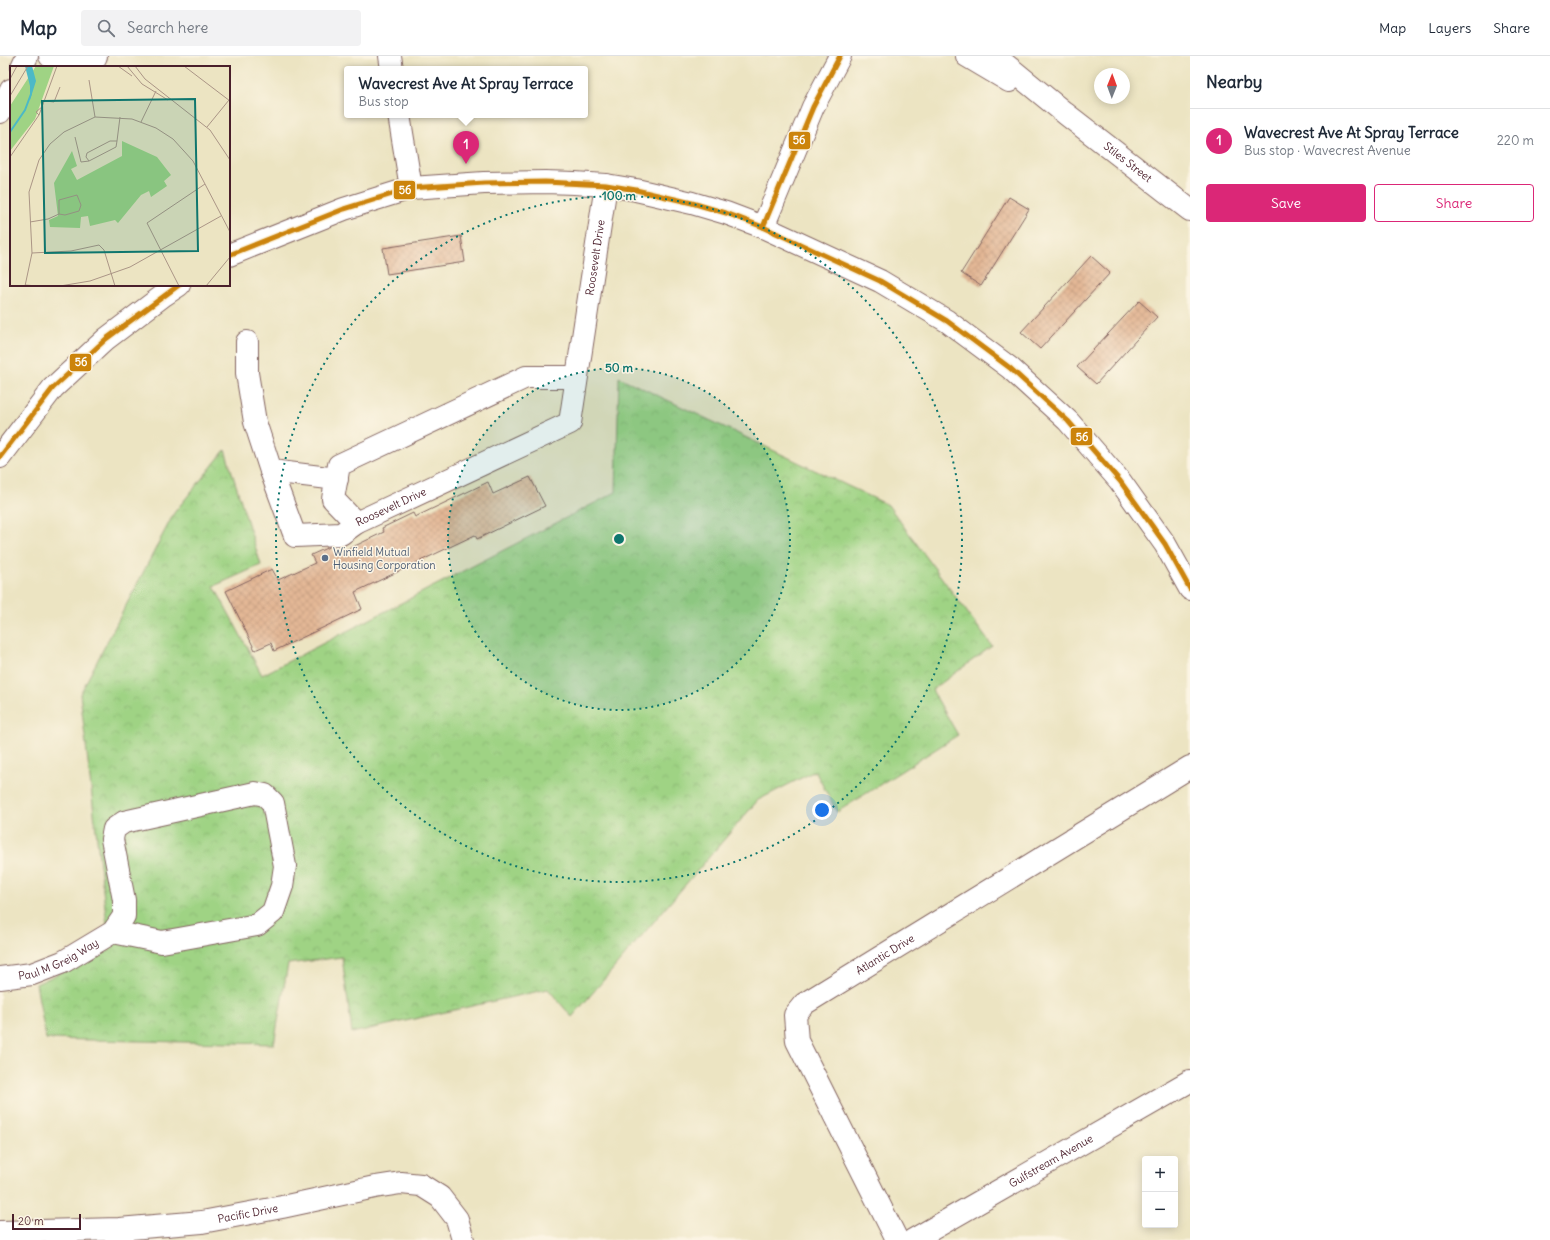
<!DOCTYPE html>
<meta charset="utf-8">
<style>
body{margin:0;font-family:Delius,sans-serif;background:#f2f2f3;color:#1f2937}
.controls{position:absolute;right:12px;bottom:12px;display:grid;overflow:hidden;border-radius:4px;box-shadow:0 2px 10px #0003}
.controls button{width:36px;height:36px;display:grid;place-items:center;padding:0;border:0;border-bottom:1px solid #e0e1e3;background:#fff;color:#1f2937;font:20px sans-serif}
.compass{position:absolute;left:1094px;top:12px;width:36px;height:36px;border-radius:50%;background:#fff;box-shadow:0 2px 10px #0003;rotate:1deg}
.scale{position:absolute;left:12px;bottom:10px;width:69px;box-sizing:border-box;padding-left:4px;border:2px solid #4a1f2b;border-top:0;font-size:11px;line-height:14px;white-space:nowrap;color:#4a1f2b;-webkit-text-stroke:3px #fcf5e5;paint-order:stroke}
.you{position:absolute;left:822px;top:754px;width:14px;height:14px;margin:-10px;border:3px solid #fff;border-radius:50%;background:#1a73e8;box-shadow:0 0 0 6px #1a73e833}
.badge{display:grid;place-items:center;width:26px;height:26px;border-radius:50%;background:#db2777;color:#fff;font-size:13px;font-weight:700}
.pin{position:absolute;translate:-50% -33px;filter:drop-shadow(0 1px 2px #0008)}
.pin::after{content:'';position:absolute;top:21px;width:14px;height:12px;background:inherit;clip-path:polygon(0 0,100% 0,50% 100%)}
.popup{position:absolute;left:344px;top:10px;width:244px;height:52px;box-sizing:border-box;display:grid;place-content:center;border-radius:4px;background:#fff;filter:drop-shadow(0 1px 3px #0005);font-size:13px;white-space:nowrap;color:#747a83}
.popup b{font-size:15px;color:#1f2937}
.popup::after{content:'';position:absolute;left:50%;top:100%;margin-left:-8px;border:8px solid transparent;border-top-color:#fff}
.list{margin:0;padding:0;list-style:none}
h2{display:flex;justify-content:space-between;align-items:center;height:52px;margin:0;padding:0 16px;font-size:17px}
h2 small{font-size:13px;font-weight:400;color:#747a83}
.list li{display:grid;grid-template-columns:26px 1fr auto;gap:12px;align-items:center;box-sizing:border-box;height:64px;padding:0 16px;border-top:1px solid #e0e1e3}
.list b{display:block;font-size:15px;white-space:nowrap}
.list p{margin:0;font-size:13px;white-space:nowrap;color:#747a83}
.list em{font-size:13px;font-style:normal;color:#747a83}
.actions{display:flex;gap:8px;padding:12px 16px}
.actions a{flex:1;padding:9px 0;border:1px solid #db2777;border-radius:4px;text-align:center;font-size:14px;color:#db2777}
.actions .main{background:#db2777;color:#fff}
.icon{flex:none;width:22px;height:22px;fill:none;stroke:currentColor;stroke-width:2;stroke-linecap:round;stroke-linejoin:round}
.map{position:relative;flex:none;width:1190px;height:1184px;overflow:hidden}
header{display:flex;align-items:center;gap:24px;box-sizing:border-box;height:56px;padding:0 20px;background:#fff;border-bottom:1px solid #e0e1e3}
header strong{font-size:19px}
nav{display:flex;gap:22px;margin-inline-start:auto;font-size:14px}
.search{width:280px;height:36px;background:#f2f2f3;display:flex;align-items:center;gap:10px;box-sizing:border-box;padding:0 14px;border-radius:4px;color:#747a83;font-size:15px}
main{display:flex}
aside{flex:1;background:#fff}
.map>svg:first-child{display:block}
.park{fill:url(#park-crowns);stroke:#747958}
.building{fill:url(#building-cross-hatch)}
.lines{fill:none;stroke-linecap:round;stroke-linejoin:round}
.minor-casing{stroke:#836460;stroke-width:24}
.major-casing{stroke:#836460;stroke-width:24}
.minor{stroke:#fff;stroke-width:22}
.major{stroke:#fff;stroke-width:22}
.bus-1-casing{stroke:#fcf5e5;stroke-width:8}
.bus-1{stroke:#cc840b;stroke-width:5}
.ring{fill:none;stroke:#0f766e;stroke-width:2;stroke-dasharray:2 4}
.service-dot{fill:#5c6f8a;stroke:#fcf5e5;stroke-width:1.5}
.labels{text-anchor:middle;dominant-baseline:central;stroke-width:3;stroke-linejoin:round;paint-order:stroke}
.street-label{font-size:11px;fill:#4a1f2b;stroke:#fcf5e5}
.service-label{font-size:11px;fill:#4e5e75;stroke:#fcf5e5;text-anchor:start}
.inset-river{fill:none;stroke:#4cb9c6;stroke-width:2}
.inset-road{fill:none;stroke:#ab9586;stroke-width:1}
.view{fill:#0f766e;fill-opacity:0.15;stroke:#0f766e;stroke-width:2}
.inset-edge{fill:none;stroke:#4a1f2b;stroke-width:2}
.centre{fill:#0f766e;stroke:#fcf5e5;stroke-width:2}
.ring-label{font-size:12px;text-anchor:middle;font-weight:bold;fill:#0f766e;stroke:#fcf5e5;stroke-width:3;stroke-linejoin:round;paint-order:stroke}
.line-badge{stroke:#fcf5e5;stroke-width:1.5}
.badge-label{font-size:11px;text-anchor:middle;font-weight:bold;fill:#fff}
</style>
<header>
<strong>Map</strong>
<div class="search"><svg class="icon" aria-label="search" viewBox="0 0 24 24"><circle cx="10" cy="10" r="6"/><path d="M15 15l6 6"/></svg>Search here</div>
<nav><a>Map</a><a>Layers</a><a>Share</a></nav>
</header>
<main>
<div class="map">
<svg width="1190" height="1184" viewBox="0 0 1190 1184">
<defs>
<pattern id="park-crowns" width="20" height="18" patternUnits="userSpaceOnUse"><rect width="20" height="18" fill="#9fd384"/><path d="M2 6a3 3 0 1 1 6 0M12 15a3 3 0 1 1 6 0" fill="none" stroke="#8ab572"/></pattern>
<pattern id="building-cross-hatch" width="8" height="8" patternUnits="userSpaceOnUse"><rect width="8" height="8" fill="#e3b795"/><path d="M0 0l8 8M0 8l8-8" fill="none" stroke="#c49d81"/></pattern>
</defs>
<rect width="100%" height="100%" fill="#fcf5e5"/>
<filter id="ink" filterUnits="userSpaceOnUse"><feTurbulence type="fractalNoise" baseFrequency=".025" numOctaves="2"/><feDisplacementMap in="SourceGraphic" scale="8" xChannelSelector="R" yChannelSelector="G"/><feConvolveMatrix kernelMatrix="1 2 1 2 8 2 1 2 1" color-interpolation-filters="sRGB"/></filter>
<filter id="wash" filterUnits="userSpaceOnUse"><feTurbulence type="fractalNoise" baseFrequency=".012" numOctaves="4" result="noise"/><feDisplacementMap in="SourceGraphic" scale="16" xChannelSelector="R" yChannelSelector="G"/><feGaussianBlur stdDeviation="0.9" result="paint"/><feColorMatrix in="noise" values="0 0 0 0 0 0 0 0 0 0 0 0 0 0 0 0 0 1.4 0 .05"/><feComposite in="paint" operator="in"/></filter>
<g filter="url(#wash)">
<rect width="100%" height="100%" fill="#ece4c2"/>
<!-- park -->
<polygon class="park" points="619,321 888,449 992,590 932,634 958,679 837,756 815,715 758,744 572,961 548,933 352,977 342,901 288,908 274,988 46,983 36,928 110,894 80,638 174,457 225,394 261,509 214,530 262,619 616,436"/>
<g id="blocks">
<!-- building -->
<g class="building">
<polygon points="1009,141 1029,153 981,230 961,217"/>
<polygon points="461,180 465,206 387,218 383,192"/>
<polygon points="1091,200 1110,217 1040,293 1021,276"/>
<polygon points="1139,245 1157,261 1096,328 1077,311"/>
<polygon points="530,421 545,450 477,483 475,479 355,536 362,553 274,595 271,587 255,594 226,535 272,513 278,524 315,507 311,499 331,490 336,499 384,476 382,472 413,457 415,461 488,426 493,438"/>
</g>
</g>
</g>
<g filter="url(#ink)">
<use href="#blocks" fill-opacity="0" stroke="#836460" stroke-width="1"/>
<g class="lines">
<defs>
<g id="minor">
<polyline points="50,0 93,6 96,0"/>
<polyline points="390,0 392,13"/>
<polyline points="22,11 27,0"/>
<polyline points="0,56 11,34"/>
<polyline points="399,59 411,132"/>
<polyline points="763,171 813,51 840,0"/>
<polyline points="229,199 344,153 411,132 484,127 545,126 574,127 606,129 636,134 692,147 726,157 763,171 880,225 947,265 1010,312 1068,365 1120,425 1165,488 1190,533"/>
<polyline points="247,286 247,317 255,366 271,415 295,480 341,478 356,467"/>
<path id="s1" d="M577,321H526L339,409L333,443L356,467L570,367L606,129"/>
<polyline points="0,401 53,332 106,283 164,239 179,229"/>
<polyline points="271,415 337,423"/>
<path id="s2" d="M0,922L32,918L63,906L113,876L124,860V844L112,783L114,773L124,766L255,737L265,739L273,747L285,810L282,830L273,856L257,869L162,886L113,876"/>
<path id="s3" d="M0,1176L119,1173L202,1166L282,1151L375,1131L401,1127L421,1129L440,1141L457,1163L463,1184"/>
<path id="s4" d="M897,1184L797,985L795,959L804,948L1190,711"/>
<path id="s5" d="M913,1184L1190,1025"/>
</g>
<g id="major">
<polyline points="967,0 1009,25"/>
<path id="s6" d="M995,0L1066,58L1190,154"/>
</g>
</defs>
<!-- minor casing -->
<use href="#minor" class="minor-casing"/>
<!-- major casing -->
<use href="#major" class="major-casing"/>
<!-- minor -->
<use href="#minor" class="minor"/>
<!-- major -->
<use href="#major" class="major"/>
<defs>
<g id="bus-1">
<polyline points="763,171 813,51 840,0"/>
<polyline points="229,199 344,153 411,132 484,127 545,126 606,129 636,134 692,147 726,157 763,171 880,225 947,265 1010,312 1068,365 1120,425 1165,488 1190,533"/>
<polyline points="0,401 53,332 106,283 179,229"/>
</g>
</defs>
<!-- bus-1 casing -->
<use href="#bus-1" class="bus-1-casing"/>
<!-- bus-1 -->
<use href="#bus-1" class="bus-1"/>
</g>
</g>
<!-- distance rings -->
<circle cx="619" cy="483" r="171" fill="#0f766e" fill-opacity=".12"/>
<g class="ring">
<circle cx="619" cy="483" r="171"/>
<circle cx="619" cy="483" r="343"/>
</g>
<!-- markers -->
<circle class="service-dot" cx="325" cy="502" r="4"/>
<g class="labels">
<!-- street labels -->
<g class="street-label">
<text stroke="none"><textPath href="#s6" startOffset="170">Stiles Street</textPath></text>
<text stroke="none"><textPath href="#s1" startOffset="729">Roosevelt Drive</textPath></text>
<text stroke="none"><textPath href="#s1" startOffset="364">Roosevelt Drive</textPath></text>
<text stroke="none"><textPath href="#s4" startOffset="358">Atlantic Drive</textPath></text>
<text stroke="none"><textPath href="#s2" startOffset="62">Paul M Greig Way</textPath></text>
<text stroke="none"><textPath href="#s5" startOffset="159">Gulfstream Avenue</textPath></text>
<text stroke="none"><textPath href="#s3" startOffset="249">Pacific Drive</textPath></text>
</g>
<!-- service labels -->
<g class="service-label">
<text x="333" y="496">Winfield Mutual<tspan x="333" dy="13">Housing Corporation</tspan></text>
</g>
</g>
<!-- overview -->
<g transform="translate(10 10)">
<rect width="220" height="220" fill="#ece4c2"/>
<path d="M26,0H44L25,53L0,85V40ZM112,75L147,91L161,109L154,115L157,120L141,131L139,125L131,129L108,157L105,154L80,160L78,150L71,151L70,162L40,161L39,154L48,150L44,117L62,85L67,100L61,103L67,114L112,90Z" fill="#9fd384"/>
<path d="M15,0H22L26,15L20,34V20Z" fill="#4cb9c6"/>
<path class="inset-river" d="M0,66L15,44L21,28"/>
<path class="inset-road" d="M108,0L122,10M117,0L132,18L158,34M125,0L135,13L200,64L220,94M174,0L220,35M0,13L7,0M79,14L85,51M0,30L18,0M36,35L44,36L50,21M29,49L26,46L33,40M131,56L146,25M197,61L219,34M65,71L71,96L79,95M107,75H100L77,87L76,91L79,95L106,81L107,75L110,51M0,91L29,49L47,0M67,129L71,139L69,145L55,149L49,148V134ZM20,156L38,153L49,148M22,187L61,185L89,179L94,184L105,220M15,219L28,220M15,220L22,187L19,126L29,94L40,78L54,66L85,51L122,53L146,62L163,73L183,95L220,166M50,220L80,215L120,201L211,150M169,220L137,157L195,118M196,220L220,191"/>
<path class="view" d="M185,33L188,185L35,187L32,35Z"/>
<rect width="220" height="220" class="inset-edge"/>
</g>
<circle cx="619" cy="483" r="6" class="centre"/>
<g class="ring-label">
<text x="619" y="144">100 m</text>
<text x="619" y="316">50 m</text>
</g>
<g class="line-badge">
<rect x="788" y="75" width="23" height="19" rx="4" fill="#cc840b"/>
<rect x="393" y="124" width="23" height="20" rx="4" fill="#cc840b"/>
<rect x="69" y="297" width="23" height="19" rx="4" fill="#cc840b"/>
<rect x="1070" y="371" width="23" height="19" rx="4" fill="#cc840b"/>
</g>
<g class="badge-label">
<text x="799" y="88">56</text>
<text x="405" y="138">56</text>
<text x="81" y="310">56</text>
<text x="1082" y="385">56</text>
</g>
</svg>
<div class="controls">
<button>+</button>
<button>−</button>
</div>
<svg class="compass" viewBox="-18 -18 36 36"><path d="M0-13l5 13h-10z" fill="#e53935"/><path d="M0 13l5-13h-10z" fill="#747a83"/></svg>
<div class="scale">20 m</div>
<div class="you"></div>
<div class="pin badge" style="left:466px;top:108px">1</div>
<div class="popup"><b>Wavecrest Ave At Spray Terrace</b>Bus stop</div>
</div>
<aside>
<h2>Nearby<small></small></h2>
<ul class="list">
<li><span class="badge">1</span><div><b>Wavecrest Ave At Spray Terrace</b><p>Bus stop · Wavecrest Avenue</p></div><em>220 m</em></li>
</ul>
<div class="actions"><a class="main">Save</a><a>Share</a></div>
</aside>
</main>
